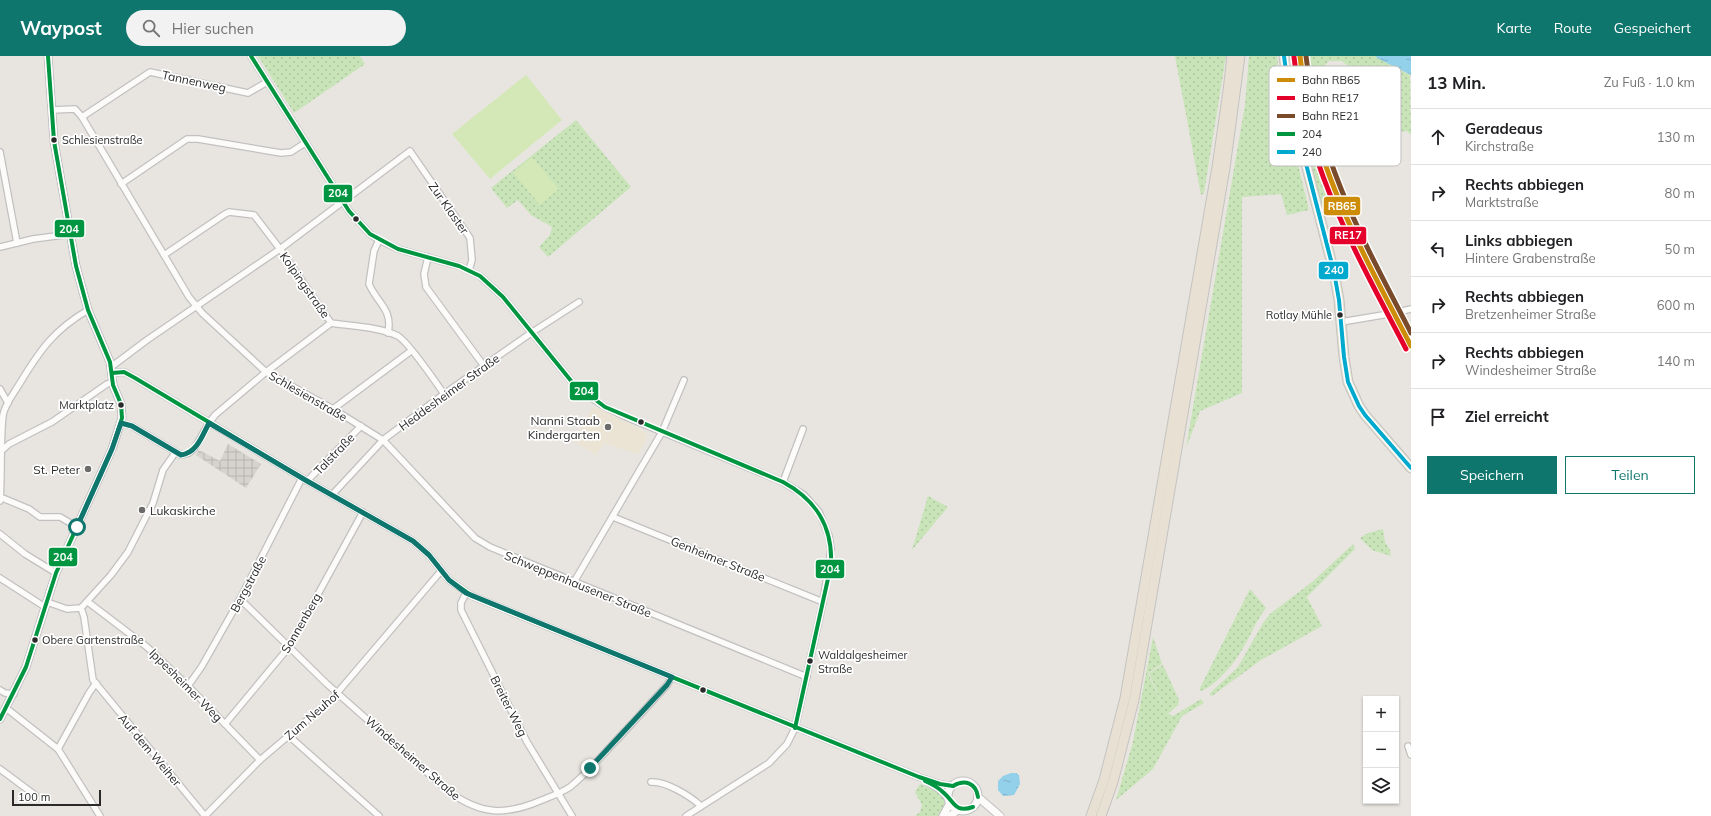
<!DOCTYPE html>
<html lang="de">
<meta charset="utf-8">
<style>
body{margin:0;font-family:Mulish,sans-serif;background:#f2f2f2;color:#202124}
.controls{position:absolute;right:12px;bottom:12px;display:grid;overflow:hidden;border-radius:0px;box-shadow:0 1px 3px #0004}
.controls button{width:36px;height:36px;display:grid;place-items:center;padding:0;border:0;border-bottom:1px solid #e0e0e0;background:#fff;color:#202124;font:20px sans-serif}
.scale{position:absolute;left:12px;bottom:10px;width:89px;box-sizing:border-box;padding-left:4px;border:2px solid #2a2a2a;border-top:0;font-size:11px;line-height:14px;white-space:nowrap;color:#2a2a2a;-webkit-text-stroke:3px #fff;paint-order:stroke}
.stop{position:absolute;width:12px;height:12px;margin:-9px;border:3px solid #0f766e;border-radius:50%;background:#fff}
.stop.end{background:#0f766e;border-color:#fff;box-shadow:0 1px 4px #0008}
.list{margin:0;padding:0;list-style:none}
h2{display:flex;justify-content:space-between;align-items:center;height:52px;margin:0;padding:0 16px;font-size:17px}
h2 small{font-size:13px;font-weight:400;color:#757577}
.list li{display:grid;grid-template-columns:26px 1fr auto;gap:12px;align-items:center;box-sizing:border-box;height:56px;padding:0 16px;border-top:1px solid #e0e0e0}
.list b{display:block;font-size:15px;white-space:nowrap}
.list p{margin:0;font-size:13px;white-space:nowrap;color:#757577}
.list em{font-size:13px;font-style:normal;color:#757577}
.actions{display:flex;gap:8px;padding:12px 16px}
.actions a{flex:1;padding:9px 0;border:1px solid #0f766e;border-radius:0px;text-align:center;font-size:14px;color:#0f766e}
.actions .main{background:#0f766e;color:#fff}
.icon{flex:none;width:22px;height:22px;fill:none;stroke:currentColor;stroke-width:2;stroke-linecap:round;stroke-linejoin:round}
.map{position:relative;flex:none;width:1411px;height:760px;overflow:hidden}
header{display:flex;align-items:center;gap:24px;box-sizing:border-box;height:56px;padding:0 20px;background:#0f766e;color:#fff}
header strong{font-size:19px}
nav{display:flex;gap:22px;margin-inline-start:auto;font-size:14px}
.search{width:280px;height:36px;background:#f2f2f2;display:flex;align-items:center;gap:10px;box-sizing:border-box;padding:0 14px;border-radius:22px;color:#757577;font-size:15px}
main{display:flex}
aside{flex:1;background:#fff}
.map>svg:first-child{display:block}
.education{fill:#ebe4d4}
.grass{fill:url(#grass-dots)}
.pitch{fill:#d3e8b6}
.plaza{fill:url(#plaza-grid)}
.water{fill:url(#water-ripples)}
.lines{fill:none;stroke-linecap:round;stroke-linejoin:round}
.minor-casing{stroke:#c2c1c1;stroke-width:8}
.tertiary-casing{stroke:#c2c1c1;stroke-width:9}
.primary-casing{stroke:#c4c3c1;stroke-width:11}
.trunk-casing{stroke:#c4c3c1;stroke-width:11}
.minor{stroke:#fcfbfa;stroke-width:5.5}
.tertiary{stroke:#fcfbfa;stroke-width:7}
.primary{stroke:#e6e2d3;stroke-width:9}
.trunk{stroke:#e8e0d3;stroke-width:9}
.bus-1-casing{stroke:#fff;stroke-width:7}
.bus-2-casing{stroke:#fff;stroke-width:7}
.bus-1{stroke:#009641;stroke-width:4}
.bus-2{stroke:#00a9ce;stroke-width:4}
.rail-1-casing{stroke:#fff;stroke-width:8}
.rail-2-casing{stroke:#fff;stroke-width:8}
.rail-3-casing{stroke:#fff;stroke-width:8}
.rail-1{stroke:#ce8d08;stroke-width:5}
.rail-2{stroke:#e4002b;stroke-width:5}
.rail-3{stroke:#7a4b2a;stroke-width:5}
.route{stroke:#0f766e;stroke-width:5}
.bus-dot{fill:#2a2a2a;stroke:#fff;stroke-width:1.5}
.poi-dot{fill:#6c6b6a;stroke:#fff;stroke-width:1.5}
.labels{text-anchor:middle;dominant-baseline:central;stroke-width:3.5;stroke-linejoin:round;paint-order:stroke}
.bus-label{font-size:11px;fill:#2a2a2a;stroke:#fff;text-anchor:start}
.street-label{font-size:12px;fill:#2a2a2a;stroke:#fff}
.poi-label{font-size:12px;fill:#2a2a2a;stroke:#fff;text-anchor:end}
.key{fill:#fff;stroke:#bfbfbf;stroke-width:1}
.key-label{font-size:11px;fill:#2a2a2a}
.line-badge{stroke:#fff;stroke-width:1.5}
.badge-label{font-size:11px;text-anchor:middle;font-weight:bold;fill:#fff}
</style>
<header>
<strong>Waypost</strong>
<div class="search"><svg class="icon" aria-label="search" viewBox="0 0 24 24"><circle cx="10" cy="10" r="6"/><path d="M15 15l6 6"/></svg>Hier suchen</div>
<nav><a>Karte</a><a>Route</a><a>Gespeichert</a></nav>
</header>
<main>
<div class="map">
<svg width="1411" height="760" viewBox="0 0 1411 760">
<defs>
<pattern id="grass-dots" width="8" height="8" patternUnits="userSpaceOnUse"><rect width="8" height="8" fill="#c8e4b8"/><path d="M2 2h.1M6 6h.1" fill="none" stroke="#acc49e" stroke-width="1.8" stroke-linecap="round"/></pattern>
<pattern id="plaza-grid" width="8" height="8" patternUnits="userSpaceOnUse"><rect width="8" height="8" fill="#d6d3ce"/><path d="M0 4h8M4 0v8" fill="none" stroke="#b8b5b1"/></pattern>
<pattern id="water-ripples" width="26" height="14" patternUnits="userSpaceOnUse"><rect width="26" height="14" fill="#93d0ea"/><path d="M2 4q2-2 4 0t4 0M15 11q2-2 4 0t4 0" fill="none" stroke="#7fb3c9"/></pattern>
</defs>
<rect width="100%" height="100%" fill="#e8e5e0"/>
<!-- education -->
<polygon class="education" points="594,350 644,375 647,379 647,382 638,398 604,387 596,399 573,385"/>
<!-- grass -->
<g class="grass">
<polygon points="258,0 360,0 365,8 294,57"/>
<polygon points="1175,0 1226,0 1204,137 1201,139"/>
<polygon points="1249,0 1277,0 1282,42 1309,154 1287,159 1281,138 1242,141 1242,337 1200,355 1186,392 1245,49"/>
<polygon points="1293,0 1298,0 1306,51 1330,97 1348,142 1322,151 1294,35"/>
<polygon points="1306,0 1376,0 1410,19 1411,79 1407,75 1402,76 1384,47 1381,36 1342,5 1329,5 1310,25"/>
<polygon points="576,64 631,131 548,201 539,191 550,179 552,171 531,159 518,144 507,152 491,132"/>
<polygon points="928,440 948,451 912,494"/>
<polygon points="1383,473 1385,486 1390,494 1391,500 1372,494 1360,482 1368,477"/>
<polygon points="1353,488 1355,493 1307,541 1322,570 1261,604 1212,640 1209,638 1238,611 1263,567 1270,558 1312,526"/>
<path d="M1250,533L1266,552C1254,567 1249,585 1238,600C1232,610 1212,633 1200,635V632Z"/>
<polygon points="1153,581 1162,608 1148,617 1166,657 1173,660 1201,643 1204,647 1182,660 1153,713 1116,744 1133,686"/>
<polygon points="1163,609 1179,644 1178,649 1169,657 1166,657 1149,617"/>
<path d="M920,728C935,735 955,741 939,760H915L920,756L922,749L915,736Z"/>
</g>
<!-- pitch -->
<g class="pitch">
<polygon points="526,19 562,64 490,123 452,78"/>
<polygon points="532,101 559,133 540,149 513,117"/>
</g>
<!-- plaza -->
<polygon class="plaza" points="228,388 261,408 246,432 196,399 199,394 220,405"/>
<!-- water -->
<g class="water">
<polygon points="1376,0 1411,0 1411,19 1377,2"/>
<polygon points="1011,717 1016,717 1019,719 1020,728 1014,739 1003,740 998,734 998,725 1003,720"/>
</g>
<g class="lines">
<defs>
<g id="minor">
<polyline points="251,0 349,155 370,178 379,184 398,193 459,210 480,220 503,241 572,326 590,341 605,351 624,360 783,426 804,439 819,456 829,480 831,493 823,546 795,672 787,688 769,707 686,760"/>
<polyline points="52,54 75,53 82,61 189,241 202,257 266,316 333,353 383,384 475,482 490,491 807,621"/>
<polyline points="82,61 150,16 248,37 267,26"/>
<polyline points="0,96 17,187"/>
<polyline points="121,128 187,83 198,83 281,97 291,96 305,87"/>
<path d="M379,184L374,195L369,228C377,247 393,253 388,277"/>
<polyline points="0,191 33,183 71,178"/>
<path d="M164,199L225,158L229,156L254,159L280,193L331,267C351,270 380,271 398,280C409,287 435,325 444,338"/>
<polyline points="428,201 424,218 426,231 484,310"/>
<polyline points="1341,266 1389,258 1411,253"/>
<polyline points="111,311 147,284 280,193 410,95 470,182 472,204 469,214"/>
<polyline points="112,317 124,316 135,322 302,422 413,485 429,499 449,524 472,540 919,721 940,728 953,730"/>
<polyline points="0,333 8,347"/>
<polyline points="333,353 411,295"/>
<polyline points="121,367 132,370 181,399 189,397 194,393 209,367 215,359 266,316 331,267"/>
<polyline points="0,396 9,388 52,366 107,328 113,326"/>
<polyline points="307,425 361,370"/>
<polyline points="783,426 803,373"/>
<polyline points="332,439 383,384 444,338 531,277 579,246"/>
<polyline points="0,441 29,453 40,461 60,461 77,471"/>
<path d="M0,445C2,416 0,387 3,359C5,348 14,337 20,327C40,294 54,274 88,254"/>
<polyline points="613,461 823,546"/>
<polyline points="0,478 25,498 56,517"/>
<polyline points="0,522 45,551"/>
<polyline points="574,526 662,376 684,324"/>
<polyline points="466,537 461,547 461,554 527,686 572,760"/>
<path d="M240,543L327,628L448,735C481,759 505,760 542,744C552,740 561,737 570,731C585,719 598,704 611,690C630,670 649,649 667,629L672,621"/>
<polyline points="47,546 67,553 81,552 111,519 128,496 153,447 163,414 175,397"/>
<polyline points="88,546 147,591 188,630 260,704"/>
<polyline points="81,552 84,561 93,624 205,760"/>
<polyline points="188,630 202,610 240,543 302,422"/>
<polyline points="0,634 5,637 14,638"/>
<polyline points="6,652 58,693 100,760"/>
<polyline points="225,668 289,591 363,456"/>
<polyline points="289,680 379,760"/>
<polyline points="1408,690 1411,699"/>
<polyline points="58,693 89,637 96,627"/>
<polyline points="0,713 35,739"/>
<path d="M651,726C666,725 690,740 701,750"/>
<polyline points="927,726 942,735 948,743"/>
<polyline points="205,760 260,704 332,643 441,515"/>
</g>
<g id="tertiary">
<polyline points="0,663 26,611 56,517 112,393 122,362 121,348 113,329 110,306 88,254 76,210 54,85 48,0"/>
<circle cx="963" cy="740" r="15"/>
<polyline points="978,741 1000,760"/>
<polyline points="943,760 950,747"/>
<polyline points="950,760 958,754"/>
</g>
<polyline id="primary" points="1284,0 1290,46 1334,216 1339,244 1344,301 1348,326 1359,350 1365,359 1411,412"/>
<g id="trunk">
<polyline points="1091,760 1104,724 1125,642 1217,111 1228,35 1232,0"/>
<polyline points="1101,760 1113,726 1134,644 1225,112 1240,0"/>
</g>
</defs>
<!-- minor casing -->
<use href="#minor" class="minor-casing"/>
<!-- tertiary casing -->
<use href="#tertiary" class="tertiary-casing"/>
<!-- primary casing -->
<use href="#primary" class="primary-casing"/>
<!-- trunk casing -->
<use href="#trunk" class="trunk-casing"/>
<!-- minor -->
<use href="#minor" class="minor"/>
<!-- tertiary -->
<use href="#tertiary" class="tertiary"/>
<!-- primary -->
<use href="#primary" class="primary"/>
<!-- trunk -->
<use href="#trunk" class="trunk"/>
<defs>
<g id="bus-1">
<path d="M251,0L349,155L370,178L398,193L459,210L480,220L503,241L572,326L605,351L783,426C816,444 833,470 831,509L795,672"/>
<polyline points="112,317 124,316 135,322 302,422 413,485 429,499 449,524 472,540 919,721 940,728 953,730"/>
<path d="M121,367L132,370L181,399C197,395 202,381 209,367"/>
<polyline points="0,663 26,611 56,517 112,393 122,362 121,348 113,329 110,306 88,254 76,210 54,85 48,0"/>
<path d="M925,725C932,728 939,732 944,737C955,747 955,757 973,751"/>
<path d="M953,730C965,723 976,727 978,741"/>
</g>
<polyline id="bus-2" points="1284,0 1290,46 1334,216 1339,244 1344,301 1348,326 1359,350 1365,359 1411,412"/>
</defs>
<!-- bus-1 casing -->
<use href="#bus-1" class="bus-1-casing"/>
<!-- bus-2 casing -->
<use href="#bus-2" class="bus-2-casing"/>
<!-- bus-1 -->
<use href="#bus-1" class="bus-1"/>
<!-- bus-2 -->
<use href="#bus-2" class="bus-2"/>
<defs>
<path id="rail-1" d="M1300,0C1312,109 1362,195 1411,290"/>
<path id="rail-2" d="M1294,1C1306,111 1356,197 1406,293"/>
<path id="rail-3" d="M1306,0C1318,104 1364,186 1411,277"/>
</defs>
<!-- rail-1 casing -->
<use href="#rail-1" class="rail-1-casing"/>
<!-- rail-2 casing -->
<use href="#rail-2" class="rail-2-casing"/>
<!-- rail-3 casing -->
<use href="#rail-3" class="rail-3-casing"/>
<!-- rail-1 -->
<use href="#rail-1" class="rail-1"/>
<!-- rail-2 -->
<use href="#rail-2" class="rail-2"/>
<!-- rail-3 -->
<use href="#rail-3" class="rail-3"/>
</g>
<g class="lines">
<!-- route -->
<path class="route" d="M77,471L112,393L121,367L132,370L181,399C197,397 202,380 209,367L307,425L413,485L429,499L449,524L466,537L672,621L667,629L590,712"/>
</g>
<!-- markers -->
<g class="bus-dot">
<circle cx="54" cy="84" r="3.5"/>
<circle cx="356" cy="163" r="3.5"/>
<circle cx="1340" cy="259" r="3.5"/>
<circle cx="121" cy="349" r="3.5"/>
<circle cx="641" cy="366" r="3.5"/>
<circle cx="35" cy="584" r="3.5"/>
<circle cx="810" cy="605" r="3.5"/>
<circle cx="703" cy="634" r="3.5"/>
</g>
<g class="poi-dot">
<circle cx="608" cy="371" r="4"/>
<circle cx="88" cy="413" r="4"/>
<circle cx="142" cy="454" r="4"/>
</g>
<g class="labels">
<!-- bus labels -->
<g class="bus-label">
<text x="62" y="84">Schlesienstraße</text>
<text x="1332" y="259" text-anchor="end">Rotlay Mühle</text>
<text x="114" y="349" text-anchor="end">Marktplatz</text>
<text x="42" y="584">Obere Gartenstraße</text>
<text x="818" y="599">Waldalgesheimer<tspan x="818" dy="14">Straße</tspan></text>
</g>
<!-- street labels -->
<g class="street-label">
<text transform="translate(194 25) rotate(12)">Tannenweg</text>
<text transform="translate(449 152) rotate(55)">Zur Klaster</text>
<text transform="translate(305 229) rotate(55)">Kolpingstraße</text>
<text transform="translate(449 336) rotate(-36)">Heddesheimer Straße</text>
<text transform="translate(308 340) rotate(30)">Schlesienstraße</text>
<text transform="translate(334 398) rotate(-46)">Talstraße</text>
<text transform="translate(718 503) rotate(22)">Genheimer Straße</text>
<text transform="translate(248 528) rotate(-62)">Bergstraße</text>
<text transform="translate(578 528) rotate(22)">Schweppenhausener Straße</text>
<text transform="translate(301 567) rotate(-60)">Sonnenberg</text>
<text transform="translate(186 629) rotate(45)">Ippesheimer Weg</text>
<text transform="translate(509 650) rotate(63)">Breiter Weg</text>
<text transform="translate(312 659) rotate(-41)">Zum Neuhof</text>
<text transform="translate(150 694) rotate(50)">Auf dem Weiher</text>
<text transform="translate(413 702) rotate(41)">Windesheimer Straße</text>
</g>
<!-- poi labels -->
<g class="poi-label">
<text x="600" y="364">Nanni Staab<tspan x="600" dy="14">Kindergarten</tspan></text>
<text x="80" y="413">St. Peter</text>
<text x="150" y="454" text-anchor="start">Lukaskirche</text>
</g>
</g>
<!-- legend -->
<rect x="1269" y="10" width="132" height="100" rx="6" class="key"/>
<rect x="1277" y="22" width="18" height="4" fill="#ce8d08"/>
<rect x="1277" y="40" width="18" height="4" fill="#e4002b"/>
<rect x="1277" y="58" width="18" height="4" fill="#7a4b2a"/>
<rect x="1277" y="76" width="18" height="4" fill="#009641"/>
<rect x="1277" y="94" width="18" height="4" fill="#00a9ce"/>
<g class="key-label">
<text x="1302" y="28">Bahn RB65</text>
<text x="1302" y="46">Bahn RE17</text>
<text x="1302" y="64">Bahn RE21</text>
<text x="1302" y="82">204</text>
<text x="1302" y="100">240</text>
</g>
<g class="line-badge">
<rect x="323" y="128" width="30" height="19" rx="4" fill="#009641"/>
<rect x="1323" y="140" width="38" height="20" rx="4" fill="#ce8d08"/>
<rect x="54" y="163" width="31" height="19" rx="4" fill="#009641"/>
<rect x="1329" y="170" width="38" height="19" rx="4" fill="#e4002b"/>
<rect x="1318" y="205" width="31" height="19" rx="4" fill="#00a9ce"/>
<rect x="569" y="325" width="30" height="20" rx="4" fill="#009641"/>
<rect x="48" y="491" width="30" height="20" rx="4" fill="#009641"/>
<rect x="815" y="503" width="30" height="20" rx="4" fill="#009641"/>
</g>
<g class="badge-label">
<text x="338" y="141">204</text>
<text x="1342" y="154">RB65</text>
<text x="69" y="177">204</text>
<text x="1348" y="183">RE17</text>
<text x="1334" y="218">240</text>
<text x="584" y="339">204</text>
<text x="63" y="505">204</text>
<text x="830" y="517">204</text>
</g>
</svg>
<div class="controls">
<button>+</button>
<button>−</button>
<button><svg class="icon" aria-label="layers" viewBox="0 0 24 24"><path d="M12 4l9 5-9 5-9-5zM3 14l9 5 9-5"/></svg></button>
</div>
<div class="scale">100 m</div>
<div class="stop" style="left:77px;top:471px"></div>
<div class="stop end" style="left:590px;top:712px"></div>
</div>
<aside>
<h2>13 Min.<small>Zu Fuß · 1.0 km</small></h2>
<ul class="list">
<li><svg class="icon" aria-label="ahead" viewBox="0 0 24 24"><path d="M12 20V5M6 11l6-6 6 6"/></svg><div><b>Geradeaus</b><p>Kirchstraße</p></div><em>130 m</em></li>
<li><svg class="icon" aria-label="right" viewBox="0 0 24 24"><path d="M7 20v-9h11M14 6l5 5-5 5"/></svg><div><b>Rechts abbiegen</b><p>Marktstraße</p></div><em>80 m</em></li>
<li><svg class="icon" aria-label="left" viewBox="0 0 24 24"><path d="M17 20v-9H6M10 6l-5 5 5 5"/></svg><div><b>Links abbiegen</b><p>Hintere Grabenstraße</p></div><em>50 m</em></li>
<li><svg class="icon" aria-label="right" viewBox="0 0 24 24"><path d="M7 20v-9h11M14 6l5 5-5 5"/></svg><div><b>Rechts abbiegen</b><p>Bretzenheimer Straße</p></div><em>600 m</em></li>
<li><svg class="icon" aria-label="right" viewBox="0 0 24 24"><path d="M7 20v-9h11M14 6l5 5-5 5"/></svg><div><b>Rechts abbiegen</b><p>Windesheimer Straße</p></div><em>140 m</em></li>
<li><svg class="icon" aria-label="arrive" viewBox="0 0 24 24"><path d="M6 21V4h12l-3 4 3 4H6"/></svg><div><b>Ziel erreicht</b></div></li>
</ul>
<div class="actions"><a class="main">Speichern</a><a>Teilen</a></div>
</aside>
</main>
